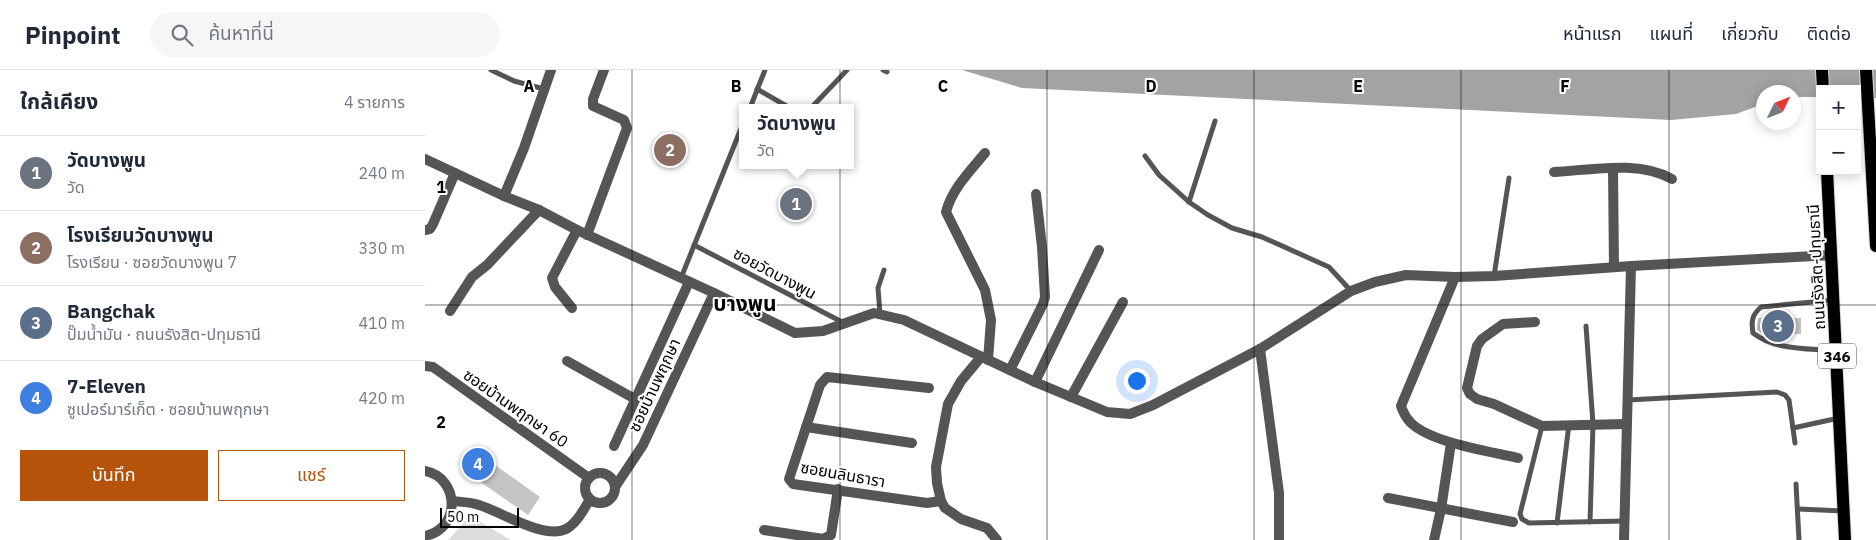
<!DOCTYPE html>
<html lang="th">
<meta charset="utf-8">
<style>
body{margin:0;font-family:"IBM Plex Sans","Noto Sans Thai",sans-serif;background:#f6f6f7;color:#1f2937}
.controls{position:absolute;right:15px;top:15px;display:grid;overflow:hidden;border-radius:0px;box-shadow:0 2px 12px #0003}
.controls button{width:45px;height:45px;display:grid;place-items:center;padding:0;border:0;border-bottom:1px solid #e0e1e3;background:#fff;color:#1f2937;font:25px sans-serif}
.compass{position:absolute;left:1331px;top:15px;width:45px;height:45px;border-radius:50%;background:#fff;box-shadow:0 2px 12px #0003;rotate:47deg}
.scale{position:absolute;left:15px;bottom:12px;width:79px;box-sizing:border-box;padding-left:5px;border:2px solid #000;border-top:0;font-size:14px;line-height:18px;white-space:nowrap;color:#000;-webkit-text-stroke:4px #fff;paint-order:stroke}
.you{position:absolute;left:711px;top:310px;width:18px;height:18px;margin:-12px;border:4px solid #fff;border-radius:50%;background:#1a73e8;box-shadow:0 0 0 8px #1a73e833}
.badge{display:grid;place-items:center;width:32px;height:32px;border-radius:50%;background:#b45309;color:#fff;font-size:16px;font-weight:700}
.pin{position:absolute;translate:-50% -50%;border:2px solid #fff;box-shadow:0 1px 5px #0006}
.popup{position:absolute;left:314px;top:34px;width:115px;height:65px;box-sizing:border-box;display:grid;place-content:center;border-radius:0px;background:#fff;filter:drop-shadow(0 1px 4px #0005);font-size:16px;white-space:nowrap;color:#747a83}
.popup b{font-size:19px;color:#1f2937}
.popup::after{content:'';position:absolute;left:50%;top:100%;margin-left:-10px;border:10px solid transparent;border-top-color:#fff}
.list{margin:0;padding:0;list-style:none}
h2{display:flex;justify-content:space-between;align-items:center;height:65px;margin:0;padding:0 20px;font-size:21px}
h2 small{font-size:16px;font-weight:400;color:#747a83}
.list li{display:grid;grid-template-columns:32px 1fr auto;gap:15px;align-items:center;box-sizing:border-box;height:75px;padding:0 20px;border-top:1px solid #e0e1e3}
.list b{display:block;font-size:19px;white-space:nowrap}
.list p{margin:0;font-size:16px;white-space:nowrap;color:#747a83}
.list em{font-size:16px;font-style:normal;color:#747a83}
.actions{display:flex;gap:10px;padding:15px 20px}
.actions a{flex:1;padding:11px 0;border:1px solid #b45309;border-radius:0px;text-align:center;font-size:18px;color:#b45309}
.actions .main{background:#b45309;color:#fff}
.icon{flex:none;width:28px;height:28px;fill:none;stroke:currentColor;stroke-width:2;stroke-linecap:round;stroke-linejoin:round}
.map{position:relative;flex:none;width:1451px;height:470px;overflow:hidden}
header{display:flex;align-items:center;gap:30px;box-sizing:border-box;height:70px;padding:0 25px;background:#fff;border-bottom:1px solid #e0e1e3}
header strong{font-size:24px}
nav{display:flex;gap:28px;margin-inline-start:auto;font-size:18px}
.search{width:350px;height:45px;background:#f6f6f7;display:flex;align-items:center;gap:12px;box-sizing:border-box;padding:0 18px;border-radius:28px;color:#747a83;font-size:19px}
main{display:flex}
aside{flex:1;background:#fff}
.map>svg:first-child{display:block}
.green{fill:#dcdcdc}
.water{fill:#a3a3a3}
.building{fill:#c4c4c4}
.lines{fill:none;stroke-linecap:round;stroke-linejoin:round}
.primary-casing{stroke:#dbdbdb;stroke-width:14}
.lane{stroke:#555;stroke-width:5}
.street{stroke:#555;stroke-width:10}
.primary{stroke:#000;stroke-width:12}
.grid{fill:none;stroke:#000;stroke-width:1;stroke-opacity:0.55}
.labels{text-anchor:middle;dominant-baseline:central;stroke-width:4;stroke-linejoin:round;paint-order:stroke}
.shield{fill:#fff;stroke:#4c4c4c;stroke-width:1}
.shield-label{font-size:15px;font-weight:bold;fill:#000}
.street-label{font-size:16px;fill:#000;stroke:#fff}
.district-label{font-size:21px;font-weight:bold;fill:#000;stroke:#fff}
.grid-label{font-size:16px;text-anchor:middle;font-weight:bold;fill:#000;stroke:#fff;stroke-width:4;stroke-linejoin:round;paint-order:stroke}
</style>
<header>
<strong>Pinpoint</strong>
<div class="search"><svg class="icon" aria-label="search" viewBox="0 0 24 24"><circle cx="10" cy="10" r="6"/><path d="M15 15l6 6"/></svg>ค้นหาที่นี่</div>
<nav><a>หน้าแรก</a><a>แผนที่</a><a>เกี่ยวกับ</a><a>ติดต่อ</a></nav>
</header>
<main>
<aside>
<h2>ใกล้เคียง<small>4 รายการ</small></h2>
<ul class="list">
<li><span class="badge" style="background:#6b7280">1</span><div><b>วัดบางพูน</b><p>วัด</p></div><em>240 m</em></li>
<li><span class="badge" style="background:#8d6e63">2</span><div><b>โรงเรียนวัดบางพูน</b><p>โรงเรียน · ซอยวัดบางพูน 7</p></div><em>330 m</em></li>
<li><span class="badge" style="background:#5c6f8a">3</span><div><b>Bangchak</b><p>ปั๊มน้ำมัน · ถนนรังสิต-ปทุมธานี</p></div><em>410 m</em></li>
<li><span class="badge" style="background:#3f7fe0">4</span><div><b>7-Eleven</b><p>ซูเปอร์มาร์เก็ต · ซอยบ้านพฤกษา</p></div><em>420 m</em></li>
</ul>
<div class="actions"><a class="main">บันทึก</a><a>แชร์</a></div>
</aside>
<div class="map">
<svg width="1451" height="470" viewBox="0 0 1451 470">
<rect width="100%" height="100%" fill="#fff"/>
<!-- green -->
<polygon class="green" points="45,446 86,470 23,470"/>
<!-- water -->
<polygon class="water" points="537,0 1451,0 1451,28 1432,28 1432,19 1395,19 1395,27 1369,27 1368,22 1338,22 1338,34 1311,44 1246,50 597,18"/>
<!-- building -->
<g class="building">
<polygon points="1333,248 1376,248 1376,264 1338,264 1332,260"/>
<polygon points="53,383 115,427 103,445 41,402"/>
</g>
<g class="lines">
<defs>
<g id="primary">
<polyline points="1397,0 1398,19"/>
<polyline points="1441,0 1451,176"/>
<polyline points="1402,101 1420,470"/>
</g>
</defs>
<!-- primary casing -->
<use href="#primary" class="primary-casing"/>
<!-- lane -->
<g class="lane">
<polyline points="66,0 89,11 119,19"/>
<polyline points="458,0 462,2"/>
<polyline points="332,19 365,38"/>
<polyline points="325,38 340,0"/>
<polyline points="386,38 422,0"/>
<polyline points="720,86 734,105 764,132 783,145 807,158 837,167 904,197 926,221"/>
<polyline points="764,132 790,51"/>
<polyline points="269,175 419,253"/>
<polyline points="1069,206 1084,108"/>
<polyline points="256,208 317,56"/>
<path d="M1408,230L1336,237C1327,245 1326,251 1328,263C1351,281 1384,278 1411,281"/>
<polyline points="455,244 453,218 459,200"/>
<polyline points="1161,256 1168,354 1165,452"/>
<polyline points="1203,330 1352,322 1360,325 1364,330 1370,373"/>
<polyline points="1117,356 1095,444 1097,449 1104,453 1199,451"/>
<polyline points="1368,358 1414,348"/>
<polyline points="1371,414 1374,470"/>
<polyline points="1373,439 1419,441"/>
<polyline points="1132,453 1144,354"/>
</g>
<!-- street -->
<g class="street">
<path d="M560,83C545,101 527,119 521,142L560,220L566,250L563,290"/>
<polyline points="0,89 79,126 114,140 152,160 289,223 370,263 398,261 449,243 479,250 610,312 682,342 705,344 728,335 835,279 926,221 950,212 981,205 1030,207 1069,206 1206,196 1407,185"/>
<polyline points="1188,99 1189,197"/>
<path d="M1129,102C1166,100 1214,90 1247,109"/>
<polyline points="79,126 99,78 126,0"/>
<polyline points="0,160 5,159 8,154 30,103"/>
<polyline points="162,165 202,58 199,50 168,36 168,29 179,0"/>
<path d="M1030,207L976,336C978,342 981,348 986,353C1007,373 1064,381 1093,388"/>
<polyline points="147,238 130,217 127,208 152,160"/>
<polyline points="25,241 47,207 62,195 114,140"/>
<polyline points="1110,252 1078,254 1057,269 1052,276 1042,318 1045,324 1052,329 1069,334 1117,356 1201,354"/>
<polyline points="835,279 854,423 854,470"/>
<polyline points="556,287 536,311 523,334 511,397 512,413 516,431 520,438 536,449 562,458 572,470"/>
<polyline points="142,291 210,329"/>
<polyline points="0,296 8,297 164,408"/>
<polyline points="585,300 618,234 620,227 617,177 611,124"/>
<polyline points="610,312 674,180"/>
<polyline points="504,318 402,307 395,315 364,409 368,414 502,433 516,431"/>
<polyline points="646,327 698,232"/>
<polyline points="381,357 487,373"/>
<polyline points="189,376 264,212"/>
<path d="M0,401C35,408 36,459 0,466"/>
<circle cx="175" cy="418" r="15"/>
<polyline points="190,417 218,375 289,223"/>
<polyline points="963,428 1088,452"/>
<path d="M27,431C36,432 46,432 54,435C77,442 119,470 141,459C152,453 159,439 165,429"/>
<polyline points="339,460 398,469 406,465 413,419"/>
<polyline points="1009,470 1016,439 1026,373"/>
<polyline points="1199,470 1206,196"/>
</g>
<!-- primary -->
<use href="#primary" class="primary"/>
</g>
<!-- grid -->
<path class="grid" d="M207,0V470M415,0V470M622,0V470M829,0V470M1036,0V470M1244,0V470M0,235H1451"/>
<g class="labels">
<!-- shield labels -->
<rect class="shield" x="1393" y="273.5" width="38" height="25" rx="4"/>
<g class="shield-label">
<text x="1412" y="286">346</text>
</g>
<!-- street labels -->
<g class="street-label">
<text transform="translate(1391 197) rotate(-93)">ถนนรังสิต-ปทุมธานี</text>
<text transform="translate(350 203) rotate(28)">ซอยวัดบางพูน</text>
<text transform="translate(229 315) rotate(-65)">ซอยบ้านพฤกษา</text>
<text transform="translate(91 338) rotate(35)">ซอยบ้านพฤกษา 60</text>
<text transform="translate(418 404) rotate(10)">ซอยนลินธารา</text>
</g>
<!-- district labels -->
<g class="district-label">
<text x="320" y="233">บางพูน</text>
</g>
</g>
<g class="grid-label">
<text x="104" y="22">A</text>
<text x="311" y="22">B</text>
<text x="518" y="22">C</text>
<text x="726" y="22">D</text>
<text x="933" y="22">E</text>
<text x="1140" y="22">F</text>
<text x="16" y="123">1</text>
<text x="16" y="358">2</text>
</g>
</svg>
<div class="controls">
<button>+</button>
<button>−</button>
</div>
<svg class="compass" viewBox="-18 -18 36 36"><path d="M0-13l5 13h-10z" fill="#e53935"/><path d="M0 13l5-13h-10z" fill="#747a83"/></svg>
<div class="scale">50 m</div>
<div class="you"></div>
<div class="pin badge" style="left:371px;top:134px;background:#6b7280">1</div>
<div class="popup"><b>วัดบางพูน</b>วัด</div>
<div class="pin badge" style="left:245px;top:80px;background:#8d6e63">2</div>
<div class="pin badge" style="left:1353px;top:256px;background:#5c6f8a">3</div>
<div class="pin badge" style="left:53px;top:394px;background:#3f7fe0">4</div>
</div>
</main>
